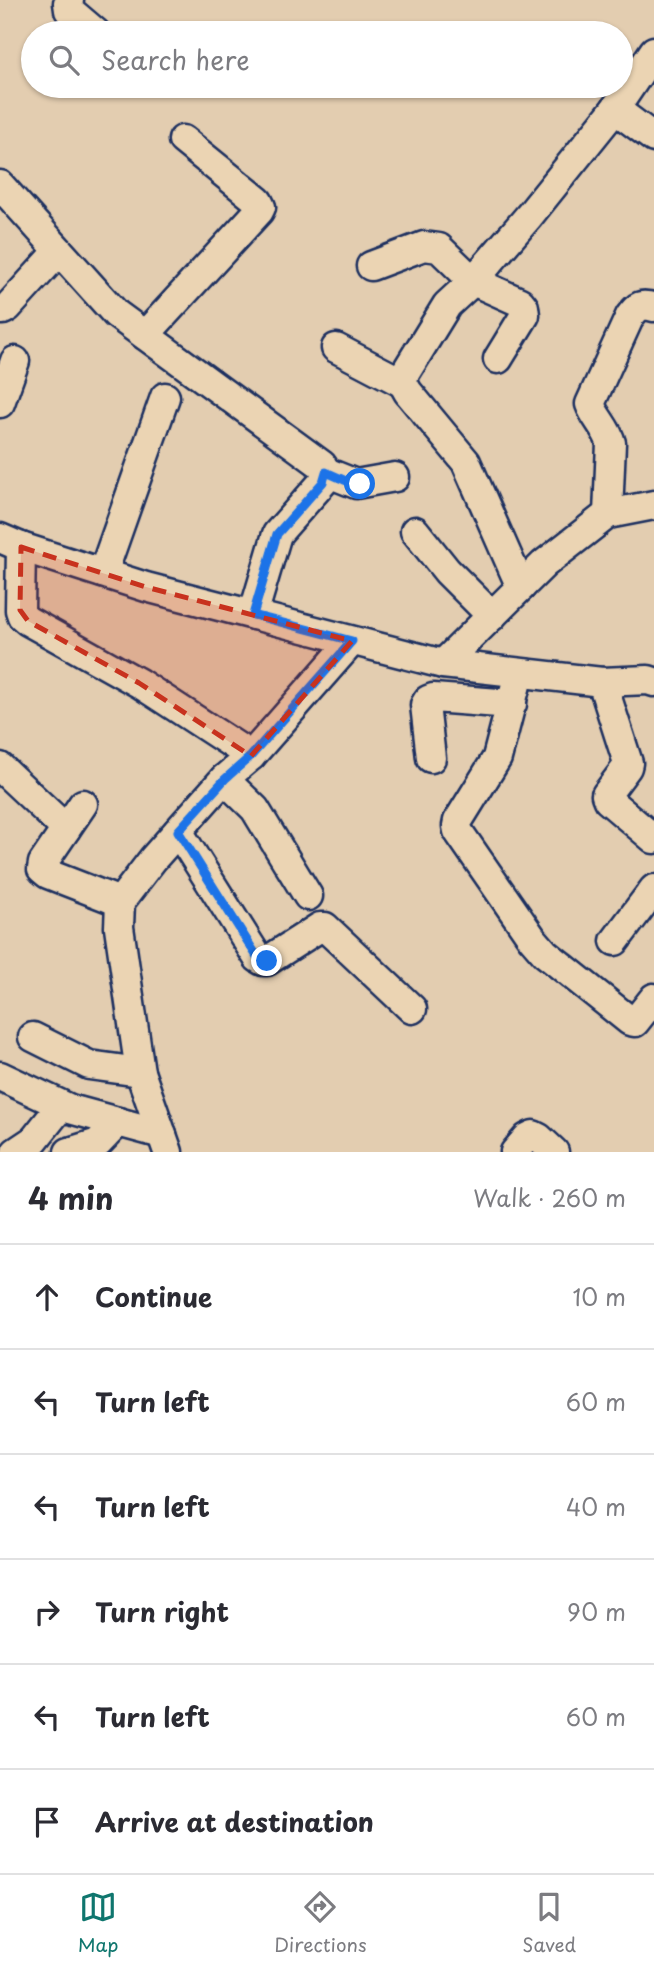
<!DOCTYPE html>
<meta charset="utf-8">
<style>
body{margin:0;font-family:"Playpen Sans",sans-serif;background:#f2f2f3;color:#2b2b33}
.stop{position:absolute;width:21px;height:21px;margin:-16px;border:5px solid #1a73e8;border-radius:50%;background:#fff}
.stop.end{background:#1a73e8;border-color:#fff;box-shadow:0 2px 7px #0008}
.list{margin:0;padding:0;list-style:none}
h2{display:flex;justify-content:space-between;align-items:center;height:91px;margin:0;padding:0 28px;font-size:30px}
h2 small{font-size:23px;font-weight:400;color:#7c7c81}
.list li{display:grid;grid-template-columns:46px 1fr auto;gap:21px;align-items:center;box-sizing:border-box;height:105px;padding:0 28px;border-top:2px solid #e1e1e2}
.list b{display:block;font-size:26px;white-space:nowrap}
.list em{font-size:23px;font-style:normal;color:#7c7c81}
.icon{flex:none;width:38px;height:38px;fill:none;stroke:currentColor;stroke-width:2;stroke-linecap:round;stroke-linejoin:round}
.map{position:relative;flex:none;width:654px;height:1152px;overflow:hidden}
.search{position:absolute;background:#fff;box-shadow:0 2px 5px #0004;left:21px;right:21px;top:21px;height:77px;display:flex;align-items:center;gap:18px;box-sizing:border-box;padding:0 24px;border-radius:38px;color:#7c7c81;font-size:26px}
.sheet{height:721px;background:#fff}
nav{display:flex;justify-content:space-around;align-items:center;box-sizing:border-box;height:98px;border-top:2px solid #e1e1e2;background:#fff;font-size:19px;color:#7c7c81}
nav a{display:grid;justify-items:center;gap:4px}
nav .on{color:#0f766e}
.map>svg:first-child{display:block}
.lines{fill:none;stroke-linecap:round;stroke-linejoin:round}
.minor-casing{stroke:#1b2f5e;stroke-width:33}
.minor{stroke:#ebd4b3;stroke-width:28}
.route{stroke:#1a73e8;stroke-width:9}
.marked{fill:#c8321e;fill-opacity:0.2;stroke:#c8321e;stroke-width:5;stroke-dasharray:14 9;stroke-linejoin:round}
</style>
<div class="map">
<svg width="654" height="1152" viewBox="0 0 654 1152">
<rect width="100%" height="100%" fill="#e3cdb0"/>
<filter id="ink" filterUnits="userSpaceOnUse"><feTurbulence type="fractalNoise" baseFrequency=".0143" numOctaves="2"/><feDisplacementMap in="SourceGraphic" scale="14" xChannelSelector="R" yChannelSelector="G"/><feConvolveMatrix kernelMatrix="1 2 1 2 8 2 1 2 1" color-interpolation-filters="sRGB"/></filter>
<g filter="url(#ink)">
<g class="lines">
<defs>
<g id="minor">
<polyline points="69,0 68,3 69,10 96,33"/>
<polyline points="615,109 654,138"/>
<polyline points="0,185 116,314 322,465 326,472 323,482 277,534 253,615"/>
<polyline points="371,266 424,246 439,248 473,281 520,302 524,307 525,315 498,359"/>
<polyline points="0,310 3,310 8,307 59,251"/>
<polyline points="145,335 259,211 261,207 258,201 183,140"/>
<polyline points="336,348 403,383"/>
<polyline points="0,403 15,361"/>
<polyline points="326,472 356,484 395,477"/>
<path d="M608,514L611,443C607,428 595,418 590,404L630,316C639,305 640,304 654,307"/>
<polyline points="415,531 447,571 492,616"/>
<polyline points="0,538 21,547 146,587 443,664 602,682 648,680 654,682"/>
<polyline points="21,547 20,610 22,616 28,621 139,683 251,756"/>
<polyline points="103,573 165,397"/>
<polyline points="521,587 466,462 408,392 403,383 404,375 447,305 473,281 529,216 615,109 654,51"/>
<polyline points="443,664 544,564 608,514 654,505"/>
<polyline points="519,673 497,758 458,821 457,826 458,831 532,938 545,953 630,1021 635,1022 654,998"/>
<polyline points="602,682 628,763 627,767 606,795 608,800 654,839"/>
<polyline points="431,758 425,705 428,700 433,698 512,704"/>
<polyline points="0,767 66,829"/>
<polyline points="224,779 255,809 308,896"/>
<polyline points="83,804 43,863 42,869 48,874 120,902"/>
<polyline points="178,831 258,958 263,961 267,961 320,927 325,927 412,1009"/>
<polyline points="615,941 654,889"/>
<polyline points="33,1037 89,1065 140,1072"/>
<polyline points="0,1076 70,1109 162,1134"/>
<polyline points="16,1152 34,1140 61,1106"/>
<polyline points="69,1152 98,1143 118,1122"/>
<polyline points="168,1152 140,1072 119,927 120,902 153,859 224,779 251,756 352,641"/>
<polyline points="515,1152 527,1138 533,1135 539,1138 554,1152"/>
</g>
</defs>
<!-- minor casing -->
<use href="#minor" class="minor-casing"/>
<!-- minor -->
<use href="#minor" class="minor"/>
</g>
</g>
<g class="lines" filter="url(#ink)">
<!-- route -->
<polyline class="route" points="267,961 263,961 258,958 178,831 225,779 251,756 352,641 253,615 277,534 323,482 326,472 351,483 360,484"/>
</g>
<!-- marked area -->
<path class="marked" d="M21,547L146,587L352,641L251,756L139,683L28,621L20,610Z"/>
</svg>
<div class="stop" style="left:360px;top:484px"></div>
<div class="stop end" style="left:267px;top:961px"></div>
<div class="search"><svg class="icon" aria-label="search" viewBox="0 0 24 24"><circle cx="10" cy="10" r="6"/><path d="M15 15l6 6"/></svg>Search here</div>
</div>
<section class="sheet">
<h2>4 min<small>Walk · 260 m</small></h2>
<ul class="list">
<li><svg class="icon" aria-label="ahead" viewBox="0 0 24 24"><path d="M12 20V5M6 11l6-6 6 6"/></svg><div><b>Continue</b></div><em>10 m</em></li>
<li><svg class="icon" aria-label="left" viewBox="0 0 24 24"><path d="M17 20v-9H6M10 6l-5 5 5 5"/></svg><div><b>Turn left</b></div><em>60 m</em></li>
<li><svg class="icon" aria-label="left" viewBox="0 0 24 24"><path d="M17 20v-9H6M10 6l-5 5 5 5"/></svg><div><b>Turn left</b></div><em>40 m</em></li>
<li><svg class="icon" aria-label="right" viewBox="0 0 24 24"><path d="M7 20v-9h11M14 6l5 5-5 5"/></svg><div><b>Turn right</b></div><em>90 m</em></li>
<li><svg class="icon" aria-label="left" viewBox="0 0 24 24"><path d="M17 20v-9H6M10 6l-5 5 5 5"/></svg><div><b>Turn left</b></div><em>60 m</em></li>
<li><svg class="icon" aria-label="arrive" viewBox="0 0 24 24"><path d="M6 21V4h12l-3 4 3 4H6"/></svg><div><b>Arrive at destination</b></div></li>
</ul>
</section>
<nav>
<a class="on"><svg class="icon" aria-label="map" viewBox="0 0 24 24"><path d="M3 6l6-2 6 2 6-2v14l-6 2-6-2-6 2zM9 4v14M15 6v14"/></svg>Map</a>
<a><svg class="icon" aria-label="directions" viewBox="0 0 24 24"><path d="M12 3l9 9-9 9-9-9zM9 14v-3h6M13 9l2 2-2 2"/></svg>Directions</a>
<a><svg class="icon" aria-label="saved" viewBox="0 0 24 24"><path d="M7 4h10v16l-5-4-5 4z"/></svg>Saved</a>
</nav>
